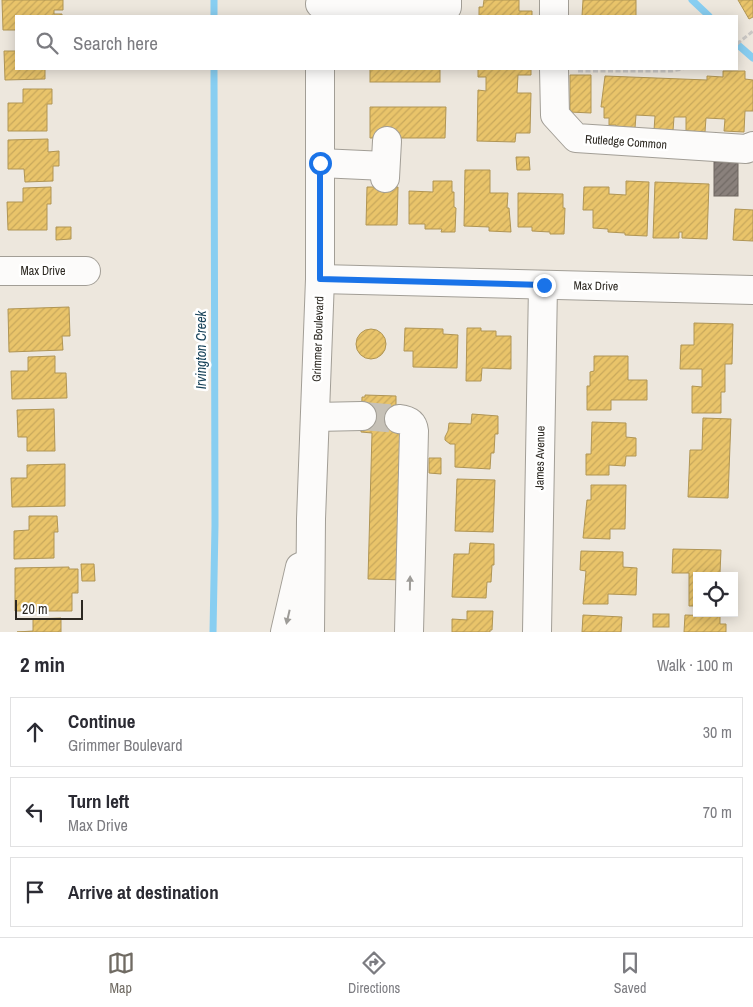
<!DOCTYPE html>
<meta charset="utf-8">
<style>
body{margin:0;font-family:"Archivo Narrow",sans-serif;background:#f7f7f7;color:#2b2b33}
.controls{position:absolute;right:15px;bottom:15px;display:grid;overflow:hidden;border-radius:0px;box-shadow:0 2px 12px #0003}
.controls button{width:45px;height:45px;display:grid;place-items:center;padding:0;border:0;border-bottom:1px solid #e1e1e2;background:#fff;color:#2b2b33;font:25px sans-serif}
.scale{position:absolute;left:15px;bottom:12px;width:68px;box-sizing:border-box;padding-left:5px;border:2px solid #2c2821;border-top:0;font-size:14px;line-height:18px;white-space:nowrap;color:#2c2821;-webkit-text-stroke:4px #fff;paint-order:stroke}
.stop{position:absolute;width:15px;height:15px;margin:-11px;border:4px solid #1a73e8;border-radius:50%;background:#fff}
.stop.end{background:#1a73e8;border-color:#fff;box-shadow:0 1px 5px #0008}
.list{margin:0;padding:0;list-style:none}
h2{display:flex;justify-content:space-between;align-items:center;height:65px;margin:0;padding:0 20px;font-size:21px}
h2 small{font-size:16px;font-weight:400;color:#7c7c81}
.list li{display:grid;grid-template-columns:32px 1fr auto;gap:15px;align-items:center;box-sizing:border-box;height:70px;margin:0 10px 10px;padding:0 10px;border:1px solid #e1e1e2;border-radius:0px}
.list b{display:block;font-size:19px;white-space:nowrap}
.list p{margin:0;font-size:16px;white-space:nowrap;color:#7c7c81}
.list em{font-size:16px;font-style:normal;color:#7c7c81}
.icon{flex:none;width:28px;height:28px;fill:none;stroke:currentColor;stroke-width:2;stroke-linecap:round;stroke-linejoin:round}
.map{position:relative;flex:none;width:753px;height:632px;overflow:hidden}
.search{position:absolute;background:#fff;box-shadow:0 2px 12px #0003;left:15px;right:15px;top:15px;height:55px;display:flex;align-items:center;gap:12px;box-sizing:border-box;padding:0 18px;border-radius:0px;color:#7c7c81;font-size:19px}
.sheet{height:305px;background:#fff}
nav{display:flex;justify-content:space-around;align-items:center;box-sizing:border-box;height:70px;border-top:1px solid #e1e1e2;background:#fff;font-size:14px;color:#7c7c81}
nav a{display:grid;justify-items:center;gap:2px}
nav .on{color:#706b63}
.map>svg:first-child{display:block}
.homes{fill:url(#homes-hatch);stroke:#b09554}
.industry{fill:url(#industry-hatch);stroke:#6e6661}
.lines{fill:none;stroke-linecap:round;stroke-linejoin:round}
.stream{stroke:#88cef1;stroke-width:7}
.minor-tunnel{stroke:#c6c1b7;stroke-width:28;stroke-dasharray:28 14;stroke-linecap:butt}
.minor-casing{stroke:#a29e96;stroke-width:30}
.path{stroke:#cac7c4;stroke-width:3;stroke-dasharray:5 2.5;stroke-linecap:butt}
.minor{stroke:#fcfbfa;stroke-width:28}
.oneway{fill:#9e9c98}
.route{stroke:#1a73e8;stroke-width:6}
.labels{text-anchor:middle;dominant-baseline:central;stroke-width:5;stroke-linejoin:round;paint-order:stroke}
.street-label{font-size:12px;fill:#2c2821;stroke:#fff}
.water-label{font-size:14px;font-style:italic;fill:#18435a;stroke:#fff}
</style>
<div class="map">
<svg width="753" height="632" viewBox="0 0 753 632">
<defs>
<pattern id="homes-hatch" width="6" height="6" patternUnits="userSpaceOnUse" patternTransform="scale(1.25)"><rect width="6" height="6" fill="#e9c46a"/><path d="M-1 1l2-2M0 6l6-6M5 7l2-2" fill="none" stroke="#c8a85c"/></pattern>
<pattern id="industry-hatch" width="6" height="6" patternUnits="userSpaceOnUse" patternTransform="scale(1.25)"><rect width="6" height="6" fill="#8a817c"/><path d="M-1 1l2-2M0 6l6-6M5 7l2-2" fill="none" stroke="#716a65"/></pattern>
</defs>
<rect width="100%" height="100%" fill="#ede7dd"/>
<!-- homes -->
<g class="homes">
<polygon points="2,0 63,0 63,10 54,10 54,14 62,14 62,16 16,16 16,30 3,30"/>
<polygon points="484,0 519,0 519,11 532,11 532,16 479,16 479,7 483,7"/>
<polygon points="583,0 636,0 636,16 582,16"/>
<polygon points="738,0 753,0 753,17 749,19"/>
<polygon points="4,51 16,51 16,69 45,69 45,79 5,80"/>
<rect x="370" y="69" width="70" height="13"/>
<polygon points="478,69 531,69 531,75 518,75 517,93 531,93 530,133 516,133 515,142 477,141 478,90 486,91 486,77 478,77"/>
<polygon points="723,71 745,71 745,79 753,80 753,111 745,111 744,132 724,131 725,119 706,118 705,132 686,131 686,117 674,117 673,131 654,130 655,116 636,115 635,128 616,128 616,125 609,125 609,118 604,118 604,107 601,107 605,76 707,80 707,76 723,77"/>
<polygon points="570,75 591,75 591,113 570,112"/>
<polygon points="23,89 52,89 52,104 47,104 47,131 8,131 8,103 23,103"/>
<polygon points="370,107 446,107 445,138 370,138"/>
<polygon points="48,139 48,152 59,151 59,166 53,166 53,181 25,182 24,169 8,169 8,140"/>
<polygon points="516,157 529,157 530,170 517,170"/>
<polygon points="465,170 490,170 490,193 508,193 507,208 509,208 511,232 489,231 489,227 464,226"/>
<polygon points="433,181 452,181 452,192 454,192 454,207 456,208 455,232 441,232 442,229 425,229 425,224 409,224 409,191 433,192"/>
<polygon points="626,181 649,182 647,236 625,235 625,233 608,232 608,229 593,228 593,210 583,210 584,187 609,187 609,194 626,195"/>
<polygon points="655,182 709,184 707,239 682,238 682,232 679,232 679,238 653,238"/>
<polygon points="51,187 51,204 47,204 47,230 8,230 7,202 23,202 23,188"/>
<polygon points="367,187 398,187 397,225 366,225"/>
<polygon points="518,193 563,194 563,208 565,208 564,234 550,234 550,232 532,231 532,227 518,227"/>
<polygon points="735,209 753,210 753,241 733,240"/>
<polygon points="56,227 71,227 71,239 56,240"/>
<polygon points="69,307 70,336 62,336 63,350 9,352 8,309"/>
<polygon points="694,323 733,324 732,364 725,364 725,392 721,392 721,413 692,413 692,386 702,387 702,369 680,369 681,345 694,345"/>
<polygon points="405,328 443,329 443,334 458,335 457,368 413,367 413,351 404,351"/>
<polygon points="467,328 481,328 481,331 496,331 496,336 511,336 511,369 482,368 481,381 466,381"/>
<circle cx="371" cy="344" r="15"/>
<polygon points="55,356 55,373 66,373 67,398 12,399 11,371 28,371 28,357"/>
<polygon points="594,356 628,356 628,380 647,380 647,400 611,400 611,410 587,410 587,386 590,386 590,372 594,371"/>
<polygon points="365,395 396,396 396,414 409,429 405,580 368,579 372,433 361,432 362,397 365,397"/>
<polygon points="54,409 55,451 27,451 27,437 18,437 17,410"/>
<polygon points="472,414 498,416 498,434 495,434 494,453 491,453 490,469 455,467 455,444 450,444 445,440 445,437 448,431 449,423 471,424"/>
<polygon points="703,418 731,419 728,498 688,497 690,450 702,450"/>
<polygon points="592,422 626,423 626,437 636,438 636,456 626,456 625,466 609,465 609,475 586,475 586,454 591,454"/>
<polygon points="429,458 441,458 441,474 429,473"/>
<polygon points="65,464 65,506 12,507 11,478 27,478 27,465"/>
<polygon points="457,479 495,480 493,532 455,531"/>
<polygon points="591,485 626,485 625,529 610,529 610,539 583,538 587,500 591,500"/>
<polygon points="29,516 57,516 58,532 54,532 54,558 14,559 14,531 29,530"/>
<polygon points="470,543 494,544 494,565 492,565 491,582 487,582 486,598 452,597 454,554 469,554"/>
<polygon points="673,549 721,550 720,573 728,573 728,576 697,576 697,606 689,606 689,573 672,573"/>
<polygon points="581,551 623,552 623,567 637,568 636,595 608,594 608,604 583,604 586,571 580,570"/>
<polygon points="81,564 94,564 95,581 82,581"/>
<polygon points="69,567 69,569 78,569 78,593 72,593 72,611 15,611 15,568"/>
<polygon points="467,611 493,611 492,630 490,630 490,632 452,632 452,619 467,620"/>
<rect x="653" y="614" width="16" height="13"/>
<polygon points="583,615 622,617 621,632 582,632"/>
<polygon points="685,615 720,616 720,624 726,624 726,632 684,632"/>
<polygon points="61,618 61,632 17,632 33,631 33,619"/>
</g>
<!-- industry -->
<rect class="industry" x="714" y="162" width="24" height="34"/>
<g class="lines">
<!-- stream -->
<g class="stream">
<polyline points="214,0 214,16"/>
<polyline points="692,0 709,16"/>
<polyline points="737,44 753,58"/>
<polyline points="213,632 215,525 214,69"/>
</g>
<!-- minor-tunnel -->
<polyline class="minor-tunnel" points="362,416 399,419"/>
<defs>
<g id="minor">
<polyline points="554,0 554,16"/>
<polyline points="320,4 447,7 447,0"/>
<polyline points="554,69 555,115 576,138 746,149 753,146"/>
<polyline points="320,163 385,166"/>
<polyline points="385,178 387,141"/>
<polyline points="0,271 86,271"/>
<polyline points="320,279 753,290"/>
<polyline points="315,417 362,416"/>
<path d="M399,419C408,420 413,422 414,431L409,632"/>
<polyline points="285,632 300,567"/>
<polyline points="310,632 311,519 320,279 320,69"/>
<polyline points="537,632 543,285"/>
</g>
</defs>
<!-- minor casing -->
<use href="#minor" class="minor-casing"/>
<!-- path -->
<g class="path">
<polyline points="737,44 753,31"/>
<polyline points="578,71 672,71 683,69"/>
</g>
<!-- minor -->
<use href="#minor" class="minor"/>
</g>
<!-- one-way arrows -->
<defs><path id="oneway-solid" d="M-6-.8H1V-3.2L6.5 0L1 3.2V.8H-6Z" transform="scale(1.25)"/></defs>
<g class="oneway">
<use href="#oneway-solid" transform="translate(410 583) rotate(-89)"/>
<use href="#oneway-solid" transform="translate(288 617) rotate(103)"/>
</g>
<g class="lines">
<!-- route -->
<polyline class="route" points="320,163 320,279 544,285"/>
</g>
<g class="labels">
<!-- street labels -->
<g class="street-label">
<text transform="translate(626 142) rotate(4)">Rutledge Common</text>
<text x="43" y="271">Max Drive</text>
<text transform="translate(596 286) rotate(1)">Max Drive</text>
<text transform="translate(318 339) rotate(-88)">Grimmer Boulevard</text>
<text transform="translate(540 458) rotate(-89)">James Avenue</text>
</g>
<!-- water labels -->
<g class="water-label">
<text transform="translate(201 350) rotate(-90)">Irvington Creek</text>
</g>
</g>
</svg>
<div class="controls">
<button><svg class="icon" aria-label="locate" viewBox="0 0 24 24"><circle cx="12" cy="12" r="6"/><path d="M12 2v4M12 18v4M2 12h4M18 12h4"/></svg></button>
</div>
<div class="scale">20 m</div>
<div class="stop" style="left:320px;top:163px"></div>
<div class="stop end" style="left:544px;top:285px"></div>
<div class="search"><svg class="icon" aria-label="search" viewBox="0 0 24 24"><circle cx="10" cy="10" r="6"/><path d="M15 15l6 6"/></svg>Search here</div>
</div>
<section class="sheet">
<h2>2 min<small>Walk · 100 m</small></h2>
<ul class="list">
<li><svg class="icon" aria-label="ahead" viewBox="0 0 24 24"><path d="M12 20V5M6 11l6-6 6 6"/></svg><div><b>Continue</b><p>Grimmer Boulevard</p></div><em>30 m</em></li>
<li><svg class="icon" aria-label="left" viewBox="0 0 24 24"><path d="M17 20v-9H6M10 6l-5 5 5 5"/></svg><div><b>Turn left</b><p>Max Drive</p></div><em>70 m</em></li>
<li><svg class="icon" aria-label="arrive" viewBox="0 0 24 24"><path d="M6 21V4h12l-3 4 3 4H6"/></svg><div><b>Arrive at destination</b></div></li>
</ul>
</section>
<nav>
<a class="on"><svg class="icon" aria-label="map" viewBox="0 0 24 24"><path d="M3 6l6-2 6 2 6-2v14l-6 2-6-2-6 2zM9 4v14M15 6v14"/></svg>Map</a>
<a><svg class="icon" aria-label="directions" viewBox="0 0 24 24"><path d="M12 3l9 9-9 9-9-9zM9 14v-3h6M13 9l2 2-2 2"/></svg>Directions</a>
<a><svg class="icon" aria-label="saved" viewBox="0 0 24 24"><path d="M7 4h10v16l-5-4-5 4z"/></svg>Saved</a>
</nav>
